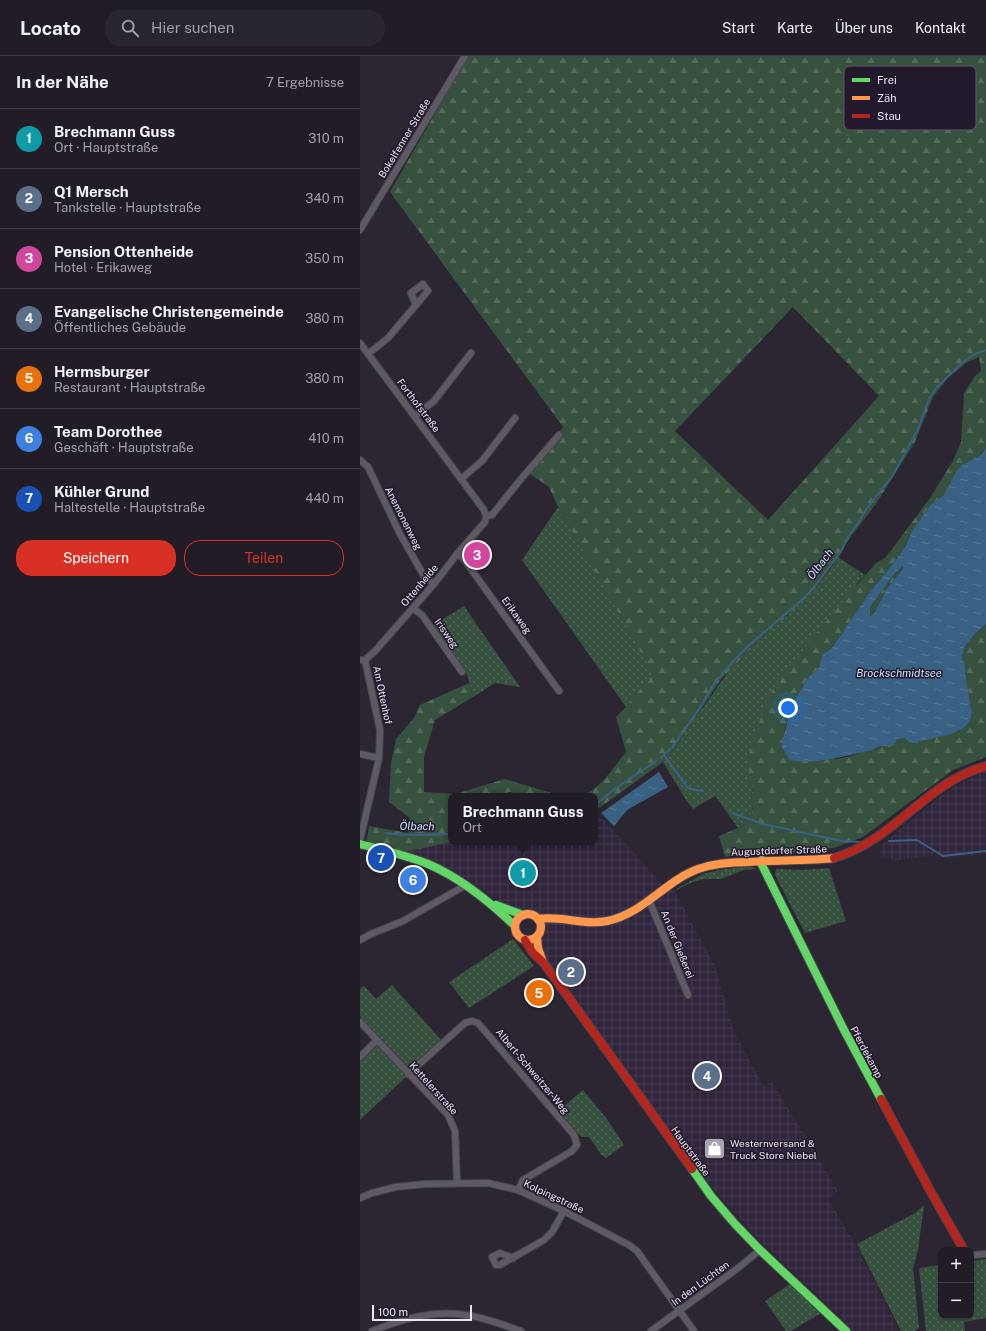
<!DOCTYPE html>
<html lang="de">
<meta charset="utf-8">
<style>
body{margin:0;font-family:"Public Sans",sans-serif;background:#29252e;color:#f1f3f6}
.controls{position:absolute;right:12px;bottom:12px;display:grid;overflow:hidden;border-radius:8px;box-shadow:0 1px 3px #0004}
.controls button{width:36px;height:36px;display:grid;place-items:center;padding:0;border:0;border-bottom:1px solid #3e3a43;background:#211c26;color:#f1f3f6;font:20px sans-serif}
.scale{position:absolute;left:12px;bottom:10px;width:100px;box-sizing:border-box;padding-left:4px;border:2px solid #ebe6f3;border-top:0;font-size:11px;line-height:14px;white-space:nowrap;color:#ebe6f3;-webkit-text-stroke:3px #22192c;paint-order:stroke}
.you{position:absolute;left:428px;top:652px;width:14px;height:14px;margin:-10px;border:3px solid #fff;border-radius:50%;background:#1a73e8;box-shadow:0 0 0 6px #1a73e833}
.badge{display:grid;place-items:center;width:26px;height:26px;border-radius:50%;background:#d93025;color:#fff;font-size:13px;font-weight:700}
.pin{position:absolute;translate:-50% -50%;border:2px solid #fff;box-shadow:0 1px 4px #0006}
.popup{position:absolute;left:88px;top:737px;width:150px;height:52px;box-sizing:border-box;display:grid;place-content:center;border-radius:8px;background:#211c26;filter:drop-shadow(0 1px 3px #0005);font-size:13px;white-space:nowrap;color:#a2a1a7}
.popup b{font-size:15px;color:#f1f3f6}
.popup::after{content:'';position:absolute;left:50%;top:100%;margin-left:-8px;border:8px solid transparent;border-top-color:#211c26}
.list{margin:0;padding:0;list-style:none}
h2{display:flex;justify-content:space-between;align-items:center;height:52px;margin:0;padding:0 16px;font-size:17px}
h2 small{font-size:13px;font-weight:400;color:#a2a1a7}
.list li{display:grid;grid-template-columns:26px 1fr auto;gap:12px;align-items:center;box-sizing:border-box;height:60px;padding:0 16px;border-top:1px solid #3e3a43}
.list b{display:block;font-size:15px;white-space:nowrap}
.list p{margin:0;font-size:13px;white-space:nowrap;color:#a2a1a7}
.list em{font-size:13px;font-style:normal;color:#a2a1a7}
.actions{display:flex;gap:8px;padding:12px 16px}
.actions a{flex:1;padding:9px 0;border:1px solid #d93025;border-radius:16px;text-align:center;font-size:14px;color:#d93025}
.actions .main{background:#d93025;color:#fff}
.icon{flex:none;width:22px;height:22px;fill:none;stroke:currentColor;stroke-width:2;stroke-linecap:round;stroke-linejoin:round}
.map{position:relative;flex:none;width:626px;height:1275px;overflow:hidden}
header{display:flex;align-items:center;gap:24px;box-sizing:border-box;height:56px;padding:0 20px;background:#211c26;border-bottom:1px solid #3e3a43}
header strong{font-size:19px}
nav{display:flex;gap:22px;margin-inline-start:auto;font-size:14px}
.search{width:280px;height:36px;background:#29252e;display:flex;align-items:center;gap:10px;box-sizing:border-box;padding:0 14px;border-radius:16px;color:#a2a1a7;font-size:15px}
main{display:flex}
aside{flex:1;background:#211c26}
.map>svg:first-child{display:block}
.industrial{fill:url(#industrial-grid)}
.green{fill:url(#green-dots)}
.forest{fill:url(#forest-firs);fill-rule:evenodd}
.water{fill:url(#water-ripples);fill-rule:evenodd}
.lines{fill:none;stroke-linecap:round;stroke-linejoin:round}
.stream{stroke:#386183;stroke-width:2}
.street-casing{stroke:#48434d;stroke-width:8}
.fast-casing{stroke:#48434d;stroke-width:10}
.slow-casing{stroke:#48434d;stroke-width:10}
.jam-casing{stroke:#48434d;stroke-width:10}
.street{stroke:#5e5a64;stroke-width:6}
.fast{stroke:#63d668;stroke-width:8}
.slow{stroke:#ff974d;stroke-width:8}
.jam{stroke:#b3261e;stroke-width:8}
.labels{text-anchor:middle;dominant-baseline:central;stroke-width:3;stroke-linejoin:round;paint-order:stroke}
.street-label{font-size:10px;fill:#ebe6f3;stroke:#22192c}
.poi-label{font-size:10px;fill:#ebe6f3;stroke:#22192c;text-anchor:start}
.water-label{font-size:11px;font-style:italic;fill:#c9e3fb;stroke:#22192c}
.key{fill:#22192c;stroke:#5e5668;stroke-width:1}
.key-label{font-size:11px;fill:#ebe6f3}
</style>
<header>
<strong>Locato</strong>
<div class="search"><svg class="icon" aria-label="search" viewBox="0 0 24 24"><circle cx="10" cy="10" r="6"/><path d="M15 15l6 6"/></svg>Hier suchen</div>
<nav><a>Start</a><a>Karte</a><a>Über uns</a><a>Kontakt</a></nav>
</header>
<main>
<aside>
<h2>In der Nähe<small>7 Ergebnisse</small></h2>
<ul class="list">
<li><span class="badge" style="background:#0f9aa8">1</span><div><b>Brechmann Guss</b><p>Ort · Hauptstraße</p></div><em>310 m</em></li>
<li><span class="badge" style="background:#5c6f8a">2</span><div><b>Q1 Mersch</b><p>Tankstelle · Hauptstraße</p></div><em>340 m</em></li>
<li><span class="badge" style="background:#d1479c">3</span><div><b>Pension Ottenheide</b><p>Hotel · Erikaweg</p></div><em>350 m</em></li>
<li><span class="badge" style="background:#5c6f8a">4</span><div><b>Evangelische Christengemeinde</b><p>Öffentliches Gebäude</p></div><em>380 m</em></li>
<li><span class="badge" style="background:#e8710a">5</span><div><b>Hermsburger</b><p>Restaurant · Hauptstraße</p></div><em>380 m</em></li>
<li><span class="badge" style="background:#3f7fe0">6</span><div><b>Team Dorothee</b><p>Geschäft · Hauptstraße</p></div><em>410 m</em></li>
<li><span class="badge" style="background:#1a4fb4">7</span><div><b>Kühler Grund</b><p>Haltestelle · Hauptstraße</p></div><em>440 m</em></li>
</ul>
<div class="actions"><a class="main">Speichern</a><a>Teilen</a></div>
</aside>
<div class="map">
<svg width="626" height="1275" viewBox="0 0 626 1275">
<defs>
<pattern id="industrial-grid" width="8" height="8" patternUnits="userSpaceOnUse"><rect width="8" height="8" fill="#31263d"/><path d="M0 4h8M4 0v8" fill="none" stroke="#453b50"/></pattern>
<pattern id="green-dots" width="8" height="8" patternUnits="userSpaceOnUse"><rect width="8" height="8" fill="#36513d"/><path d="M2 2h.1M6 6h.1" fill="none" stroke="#536a5a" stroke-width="1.8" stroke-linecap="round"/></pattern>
<pattern id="forest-firs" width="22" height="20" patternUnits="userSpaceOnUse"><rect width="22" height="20" fill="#36513d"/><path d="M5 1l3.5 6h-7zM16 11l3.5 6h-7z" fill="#536a5a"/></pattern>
<pattern id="water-ripples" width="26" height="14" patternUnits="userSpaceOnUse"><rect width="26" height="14" fill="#386183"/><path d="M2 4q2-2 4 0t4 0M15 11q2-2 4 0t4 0" fill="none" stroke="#557895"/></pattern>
</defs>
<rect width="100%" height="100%" fill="#2c2632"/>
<!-- industrial -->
<g class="industrial">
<polygon points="623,716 626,716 626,798 583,802 572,800 536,804 522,800 519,791 587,735 607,724"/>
<polygon points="240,760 302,828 314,834 355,910 373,973 403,1030 412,1026 478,1135 468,1143 495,1188 539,1275 492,1275 482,1262 401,1186 337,1115 272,1028 183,899 180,879 184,870 182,863 174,854 164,852 155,856 109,824 45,796 91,786 235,786 235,764"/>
</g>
<!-- green -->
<g class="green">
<polygon points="198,451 294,617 266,651 162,504"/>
<polygon points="478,501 505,519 497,528 395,729 391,739 393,755 378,772 355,740 333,753 326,744 303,706 307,703 370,613 401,582 421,566 458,530"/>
<polygon points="104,550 160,631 135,627 113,641 106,615 100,609 72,570"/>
<polygon points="390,810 397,813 383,814 361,823 343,823 330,827 317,834 316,833 343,818 359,814"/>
<polygon points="469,812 486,865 445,877 415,819 416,813 443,814"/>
<polygon points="153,883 174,910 109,952 89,926"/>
<polygon points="32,929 81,984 49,1012 0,960 0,933 4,930 16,943"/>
<polygon points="18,988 47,1020 0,1064 0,1005"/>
<polygon points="223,1034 247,1063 264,1089 246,1102 241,1098 229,1081 222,1081 218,1078 198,1055"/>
<polygon points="564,1149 558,1194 553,1212 559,1272 554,1275 541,1275 497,1188 555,1157"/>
<polygon points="626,1203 626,1262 604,1266 605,1275 566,1275 559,1212 581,1209 581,1260 611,1260 611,1205"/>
<polygon points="430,1228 461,1257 431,1275 426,1275 405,1245"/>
</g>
<!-- forest -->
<g class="forest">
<path d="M108,0H626V392L621,399L602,409L584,439L570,449L551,477L546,488L535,505L507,540L472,592C459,601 465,602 458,612C455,616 451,619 447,623C436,637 422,674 422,692L466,703H477L491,700L503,696L510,695L540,682H544L547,685L592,678L605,671L610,665L612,658L606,622L605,608L602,602L604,592L614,579L626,568V701L593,714L503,781L474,792L431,796H399L365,801L359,780L378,772L393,755L391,739L395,730L389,728V698L407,642L428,612L473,557L515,508L526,501L570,442L593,405L601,386L604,337L615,320L621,315L619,301L606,307L588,322L573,341L555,386L516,448L489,483L458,530L421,566L401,582L361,623L333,666L307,703L235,755V740H220C240,734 253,712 266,696L256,661L266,651L293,617L198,451L189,431L170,418L203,371L30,136ZM433,251L519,340L408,464L315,375Z"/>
<path d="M543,509C541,519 532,525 527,533C520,541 518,554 510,560V551L535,517Z"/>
<polygon points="109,627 113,641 75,664 64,701 64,736 95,738 145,723 202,740 164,740 150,736 132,740 91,740 91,786 45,796 6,788 9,770 48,777 50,762 29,746 31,707 36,683 54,662 60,649"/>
</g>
<!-- water -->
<g class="water">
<path d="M626,392V568L614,579L604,592L602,602L605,608L606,622L612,658L610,665L605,671L592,678L552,687L547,685L544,682L537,683L534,689L529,691C521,687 517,693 509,695C484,700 455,709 430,704L422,692V685L432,650L447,623L459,611L463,598L472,592L507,540L535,505L546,489L551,477L570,449L584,439L596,416L602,409L621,399ZM543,510L542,514L526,534L514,557L510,560V551L535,517Z"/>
<polygon points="299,716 308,731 267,754 254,770 241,757"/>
</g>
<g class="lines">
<!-- stream -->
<g class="stream">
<polyline points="304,699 327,731 330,733 343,735"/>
<polyline points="301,702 313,690 341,650 352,631 367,612 388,590 443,543 454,531 482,494 486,484 500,464 507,452 531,422 544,399 558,373 569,343 577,331 603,306 613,299 626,294"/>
<polyline points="235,749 256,732 296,705"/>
<polyline points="372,757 403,768 482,785 502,786"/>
<path d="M26,777C47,780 67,779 89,778L91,776"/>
<polyline points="529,785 557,784 583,800 626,795"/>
</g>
<defs>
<g id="street">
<polyline points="0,174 105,0"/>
<polyline points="0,287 124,454 126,460 125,466 97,498 74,528 15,595 5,604 0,604"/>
<polyline points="8,298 28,282 67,236 68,235 63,228 51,237 56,249"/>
<polyline points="55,360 74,345 111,297"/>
<polyline points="0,404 8,411 40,478 64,520 74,528"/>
<polyline points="101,423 122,405 155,362"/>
<polyline points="126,460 132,459 161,423 199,379"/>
<polyline points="97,498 103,502 199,635"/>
<polyline points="53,552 62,559 102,616"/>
<polyline points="0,698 19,702"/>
<polyline points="0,784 19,702 20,674 5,604"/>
<polyline points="289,844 328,939"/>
<polyline points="0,884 11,878 43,865 106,829"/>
<polyline points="0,966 88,1059 95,1075 97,1127"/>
<polyline points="0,1001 17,984"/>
<polyline points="48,1018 105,967 112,965 118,967 214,1079 217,1089 212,1095 163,1124 158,1134"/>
<polyline points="0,1142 12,1137 36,1131 65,1128 128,1127 158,1134 204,1155 269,1189 277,1195 334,1275"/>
<polyline points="611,1199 626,1198"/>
<polyline points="153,1202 140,1197 132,1201 136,1209 140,1209 184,1184 192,1176 204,1155"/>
<path d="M12,1275C42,1263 73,1254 105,1259C124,1261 143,1269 161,1275"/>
<polyline points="291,1275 378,1212 400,1194"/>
</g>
<g id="fast">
<path d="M0,788C23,794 46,799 68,808C101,822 129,845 155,870"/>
<polyline points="402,804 402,809 483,972 521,1043"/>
<polyline points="136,849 163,859"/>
<polyline points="332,1113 351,1140 375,1168 400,1194 486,1275"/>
</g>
<g id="slow">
<circle cx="168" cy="871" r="13"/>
<path d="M178,863C201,859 224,870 247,865C283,858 305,825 338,813C355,807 372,806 389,806C417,804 446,805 474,802"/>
<polyline points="177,881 178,892 183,906"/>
</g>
<g id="jam">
<path d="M474,802C535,784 566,726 626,710"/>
<polyline points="165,884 173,897 183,906 332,1113"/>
<polyline points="521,1043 572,1138 604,1194"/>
</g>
</defs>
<!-- street casing -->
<use href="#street" class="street-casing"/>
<!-- fast casing -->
<use href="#fast" class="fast-casing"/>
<!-- slow casing -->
<use href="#slow" class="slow-casing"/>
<!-- jam casing -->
<use href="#jam" class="jam-casing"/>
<!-- street -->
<use href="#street" class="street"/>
<!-- fast -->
<use href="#fast" class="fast"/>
<!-- slow -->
<use href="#slow" class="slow"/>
<!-- jam -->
<use href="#jam" class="jam"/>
</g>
<!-- icons -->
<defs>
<symbol id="shop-square" viewBox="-11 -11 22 22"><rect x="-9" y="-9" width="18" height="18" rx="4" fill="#a8a3af" stroke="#22192c"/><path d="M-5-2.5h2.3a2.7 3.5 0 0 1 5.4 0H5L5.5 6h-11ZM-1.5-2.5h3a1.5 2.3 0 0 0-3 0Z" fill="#fff"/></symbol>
</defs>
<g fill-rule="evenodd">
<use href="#shop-square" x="342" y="1080" width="25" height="25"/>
</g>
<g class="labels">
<!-- street labels -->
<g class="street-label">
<text transform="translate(44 82) rotate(-59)">Bokelfenner Straße</text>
<text transform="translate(59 349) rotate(53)">Forthofstraße</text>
<text transform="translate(44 462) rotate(63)">Anemonenweg</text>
<text transform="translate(59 529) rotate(-50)">Ottenheide</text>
<text transform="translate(157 559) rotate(54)">Erikaweg</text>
<text transform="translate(87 577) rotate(55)">Irisweg</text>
<text transform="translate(23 639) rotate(78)">Am Ottenhof</text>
<text transform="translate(419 794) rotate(-2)">Augustdorfer Straße</text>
<text transform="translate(318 888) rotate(68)">An der Gießerei</text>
<text transform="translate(507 996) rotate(62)">Pferdekamp</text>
<text transform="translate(173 1015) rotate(50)">Albert-Schweitzer-Weg</text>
<text transform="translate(74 1032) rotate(48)">Kettelerstraße</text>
<text transform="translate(331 1095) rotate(54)">Hauptstraße</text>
<text transform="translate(194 1140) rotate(25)">Kolpingstraße</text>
<text transform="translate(340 1227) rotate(-36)">In den Lüchten</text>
</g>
<!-- poi labels -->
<g class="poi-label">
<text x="370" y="1087">Westernversand &amp;<tspan x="370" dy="12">Truck Store Niebel</tspan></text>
</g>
<!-- water labels -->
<g class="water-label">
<text transform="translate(460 508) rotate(-52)">Ölbach</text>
<text x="539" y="617">Brockschmidtsee</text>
<text transform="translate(57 770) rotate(1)">Ölbach</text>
</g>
</g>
<!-- legend -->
<rect x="484" y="10" width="132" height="64" rx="6" class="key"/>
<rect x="492" y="22" width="18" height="4" fill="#63d668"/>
<rect x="492" y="40" width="18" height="4" fill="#ff974d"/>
<rect x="492" y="58" width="18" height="4" fill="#b3261e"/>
<g class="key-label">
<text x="517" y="28">Frei</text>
<text x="517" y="46">Zäh</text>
<text x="517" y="64">Stau</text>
</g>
</svg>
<div class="controls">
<button>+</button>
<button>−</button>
</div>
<div class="scale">100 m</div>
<div class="you"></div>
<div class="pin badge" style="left:163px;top:817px;background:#0f9aa8">1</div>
<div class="popup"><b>Brechmann Guss</b>Ort</div>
<div class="pin badge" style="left:211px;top:916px;background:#5c6f8a">2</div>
<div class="pin badge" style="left:117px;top:499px;background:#d1479c">3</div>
<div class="pin badge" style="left:347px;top:1020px;background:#5c6f8a">4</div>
<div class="pin badge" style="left:179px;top:937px;background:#e8710a">5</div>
<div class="pin badge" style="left:53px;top:824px;background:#3f7fe0">6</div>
<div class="pin badge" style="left:21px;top:802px;background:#1a4fb4">7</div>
</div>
</main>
